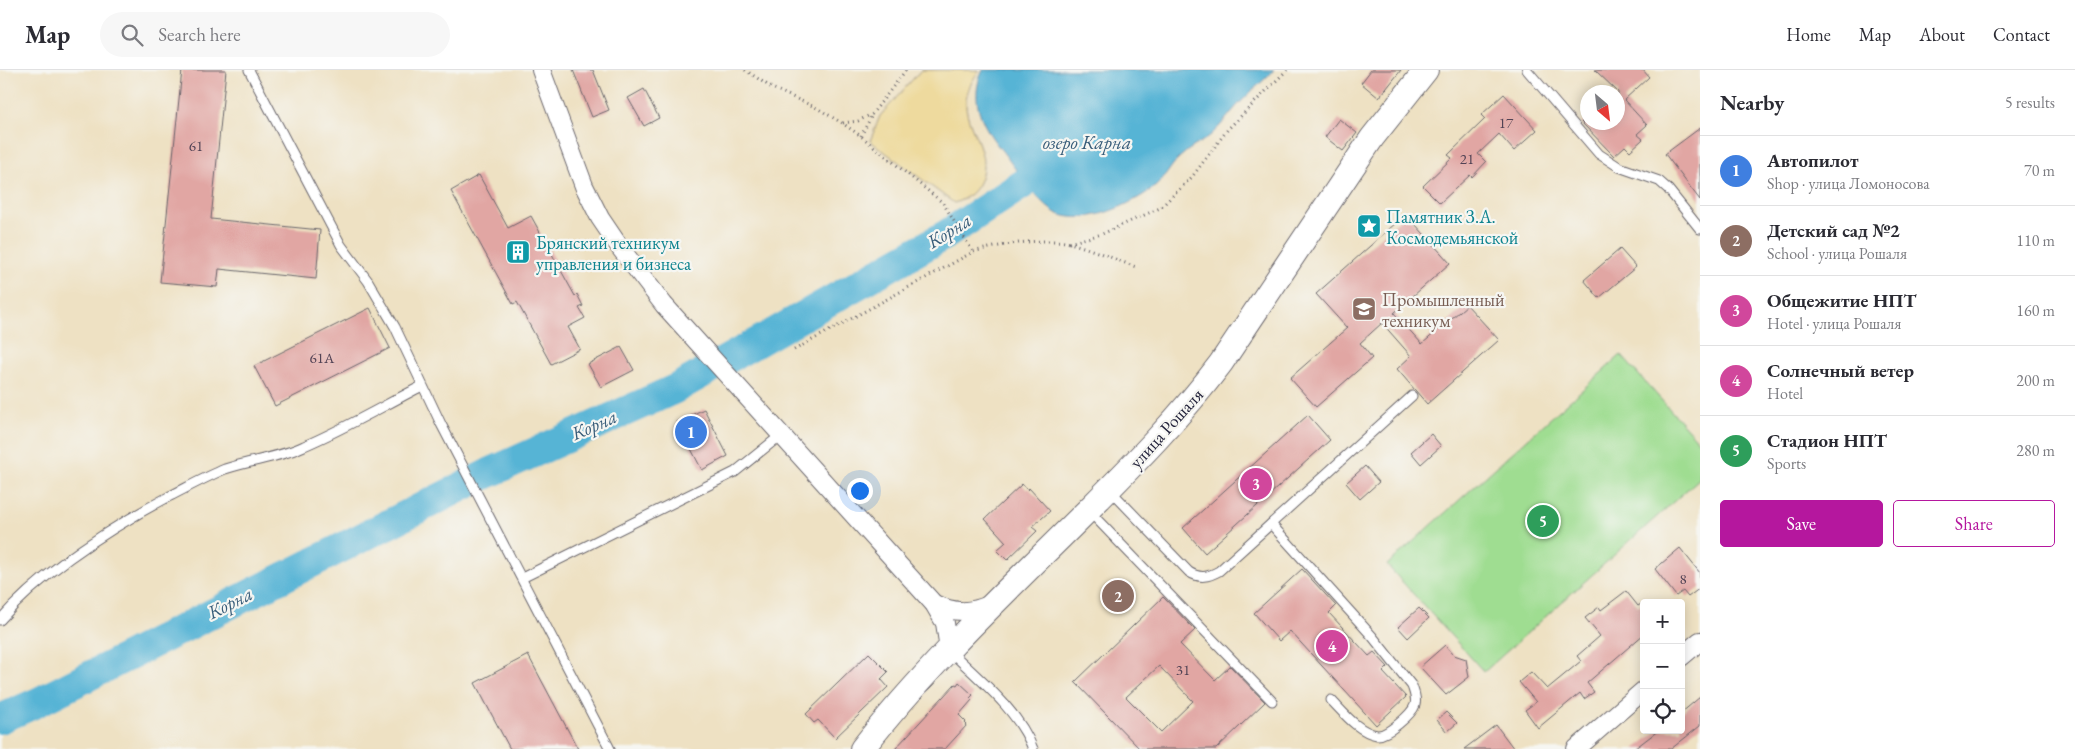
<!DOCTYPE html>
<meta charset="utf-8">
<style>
body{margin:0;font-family:"EB Garamond",serif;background:#f7f7f7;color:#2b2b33}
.controls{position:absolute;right:15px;bottom:15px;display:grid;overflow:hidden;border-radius:5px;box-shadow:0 2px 12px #0003}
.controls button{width:45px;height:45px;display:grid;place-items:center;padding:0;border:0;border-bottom:1px solid #e1e1e2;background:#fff;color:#2b2b33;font:25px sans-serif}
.compass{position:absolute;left:1580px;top:15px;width:45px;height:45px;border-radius:50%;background:#fff;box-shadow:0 2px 12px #0003;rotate:152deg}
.you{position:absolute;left:859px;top:420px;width:18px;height:18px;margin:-12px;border:4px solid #fff;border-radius:50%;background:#1a73e8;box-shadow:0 0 0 8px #1a73e833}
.badge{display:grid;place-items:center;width:32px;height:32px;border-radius:50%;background:#b5179e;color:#fff;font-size:16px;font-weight:700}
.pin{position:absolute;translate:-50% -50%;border:2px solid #fff;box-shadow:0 1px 5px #0006}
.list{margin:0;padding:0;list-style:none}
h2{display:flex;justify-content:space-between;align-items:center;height:65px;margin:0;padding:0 20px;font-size:21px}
h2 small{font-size:16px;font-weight:400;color:#7c7c81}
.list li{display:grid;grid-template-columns:32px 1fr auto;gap:15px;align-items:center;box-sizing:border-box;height:70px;padding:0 20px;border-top:1px solid #e1e1e2}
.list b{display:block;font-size:19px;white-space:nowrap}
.list p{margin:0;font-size:16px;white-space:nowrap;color:#7c7c81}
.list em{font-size:16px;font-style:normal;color:#7c7c81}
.actions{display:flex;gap:10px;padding:15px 20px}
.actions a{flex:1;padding:11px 0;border:1px solid #b5179e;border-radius:5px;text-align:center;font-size:18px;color:#b5179e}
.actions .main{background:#b5179e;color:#fff}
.icon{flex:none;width:28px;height:28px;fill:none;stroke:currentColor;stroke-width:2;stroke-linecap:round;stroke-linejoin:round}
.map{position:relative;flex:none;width:1700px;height:679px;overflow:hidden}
header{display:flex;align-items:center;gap:30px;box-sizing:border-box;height:70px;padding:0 25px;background:#fff;border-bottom:1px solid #e1e1e2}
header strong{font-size:24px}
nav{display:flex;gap:28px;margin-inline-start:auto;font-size:18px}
.search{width:350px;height:45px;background:#f7f7f7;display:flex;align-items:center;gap:12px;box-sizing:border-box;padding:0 18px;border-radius:28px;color:#7c7c81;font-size:19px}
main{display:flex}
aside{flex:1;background:#fff}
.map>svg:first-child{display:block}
.green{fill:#9fdd91;stroke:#608066}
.sand{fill:#eeda9e;stroke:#887e6c}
.water{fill:#57b4d5;stroke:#3c6b88}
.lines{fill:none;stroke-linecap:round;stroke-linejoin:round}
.river{stroke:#57b4d5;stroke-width:30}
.building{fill:#e1a6a3;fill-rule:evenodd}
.lane-casing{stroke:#69656b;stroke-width:11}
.street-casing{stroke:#69656b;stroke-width:20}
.secondary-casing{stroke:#69656b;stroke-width:26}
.path{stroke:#69656b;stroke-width:3;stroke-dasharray:1 4;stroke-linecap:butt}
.lane{stroke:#fff;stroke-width:9}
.street{stroke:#fff;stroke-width:18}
.secondary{stroke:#fff;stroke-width:24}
.labels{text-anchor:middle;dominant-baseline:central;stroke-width:4.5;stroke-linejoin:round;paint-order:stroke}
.number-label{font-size:15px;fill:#524355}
.culture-label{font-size:18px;fill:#0d838f;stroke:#f6f6f2;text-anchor:start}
.education-label{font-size:18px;fill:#785e54;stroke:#f6f6f2;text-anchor:start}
.street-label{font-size:18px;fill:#22223b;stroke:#f6f6f2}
.water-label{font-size:19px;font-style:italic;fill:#375c79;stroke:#f6f6f2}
</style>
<header>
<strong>Map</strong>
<div class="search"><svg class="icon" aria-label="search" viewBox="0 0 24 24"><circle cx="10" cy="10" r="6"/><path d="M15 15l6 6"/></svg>Search here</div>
<nav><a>Home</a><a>Map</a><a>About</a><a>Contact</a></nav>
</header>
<main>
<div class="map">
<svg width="1700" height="679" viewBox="0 0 1700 679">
<rect width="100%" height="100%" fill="#f6f6f2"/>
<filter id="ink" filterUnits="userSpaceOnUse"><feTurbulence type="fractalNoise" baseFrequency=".02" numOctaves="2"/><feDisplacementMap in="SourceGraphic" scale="10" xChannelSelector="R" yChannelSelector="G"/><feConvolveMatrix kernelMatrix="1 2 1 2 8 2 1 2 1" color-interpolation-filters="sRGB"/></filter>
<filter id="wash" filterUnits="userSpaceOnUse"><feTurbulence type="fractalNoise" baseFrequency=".0096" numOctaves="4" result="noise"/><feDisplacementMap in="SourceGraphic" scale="20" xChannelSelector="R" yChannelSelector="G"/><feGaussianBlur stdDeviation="1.12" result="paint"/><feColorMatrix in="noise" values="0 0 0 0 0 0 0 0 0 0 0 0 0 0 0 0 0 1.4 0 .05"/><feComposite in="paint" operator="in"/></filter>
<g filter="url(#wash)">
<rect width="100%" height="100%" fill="#eee1c3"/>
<!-- green -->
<polygon class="green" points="1621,285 1700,373 1700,408 1484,602 1387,495"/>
<!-- sand -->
<path class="sand" d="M921,0H979C973,10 966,20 966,32C965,49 977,65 981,81C988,104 977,126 954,133L870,71L880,46Z"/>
<!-- water -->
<path class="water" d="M983,0H1274C1262,12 1248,24 1236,37C1228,46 1220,57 1211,65C1201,73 1189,78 1180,87C1171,95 1166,107 1156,116C1133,134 1087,156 1058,144C1040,136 1015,98 1003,82C983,58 968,30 983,0Z"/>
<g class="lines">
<!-- river -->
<polyline class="river" points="0,649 36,633 489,403 675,319 947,164 1026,112 1058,87"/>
</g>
<g id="blocks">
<!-- building -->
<g class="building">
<polygon points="182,0 226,0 211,149 320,160 316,209 219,199 217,217 160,212"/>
<polygon points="573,0 593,0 609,40 592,47"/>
<polygon points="1371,0 1401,0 1379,28 1361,13"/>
<polygon points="1595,0 1643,0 1649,7 1624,30 1647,55 1637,64 1643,69 1630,81 1625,76 1614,86 1581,52 1618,52 1618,22"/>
<polygon points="644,19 659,48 644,56 628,28"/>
<polygon points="1504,24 1537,60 1514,81 1499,64 1478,84 1486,92 1472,107 1470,105 1440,133 1423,116 1452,88 1448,85 1485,49 1481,45"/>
<polygon points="1339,49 1357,63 1343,81 1325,67"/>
<polygon points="1700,58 1700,130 1665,84"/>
<polygon points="479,105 508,158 531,146 575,226 577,224 583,236 579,238 585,248 568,257 580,279 551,294 517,232 513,234 451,121"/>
<polygon points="1406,144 1450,193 1394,243 1422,274 1467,235 1499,270 1427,334 1397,299 1411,286 1382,253 1360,273 1372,288 1316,337 1290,308 1347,258 1316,224"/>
<polygon points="1620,179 1636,197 1599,228 1584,210"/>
<polygon points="370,238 390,278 275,336 254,296"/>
<polygon points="621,277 634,300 601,317 588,294"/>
<polygon points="704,339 728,386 702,400 677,352"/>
<polygon points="1308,345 1330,370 1205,483 1183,458"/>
<polygon points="1431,364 1441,376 1421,394 1411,382"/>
<polygon points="1365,396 1379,412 1360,429 1346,413"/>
<polygon points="1022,414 1027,420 1029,418 1050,441 1032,457 1037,461 1007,490 997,480 1006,472 985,449"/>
<polygon points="1680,478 1700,503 1700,518 1688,527 1683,521 1676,526 1655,499"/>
<polygon points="1302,499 1336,536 1329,543 1369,586 1374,582 1388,597 1383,602 1406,627 1376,655 1290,561 1279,571 1254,543"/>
<polygon points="1626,521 1638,536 1644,532 1644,564 1587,613 1594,622 1584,629 1580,623 1538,658 1525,640 1536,632 1519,612 1531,602 1547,619 1581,591 1577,586 1600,566 1585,548 1599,537 1601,540"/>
<path d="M1163,527L1195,560L1180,574L1215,610L1230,596L1265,632L1216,679H1140L1075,612ZM1159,596L1193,631L1161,662L1126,627Z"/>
<polygon points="1419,538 1429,548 1408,568 1398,557"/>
<polygon points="1445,575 1454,585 1466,589 1469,607 1446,625 1420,597"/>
<polygon points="869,583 888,602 881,609 888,617 835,668 818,650 814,653 806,644"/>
<polygon points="528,585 578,679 510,679 475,613"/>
<polygon points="959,612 973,625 970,628 972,630 959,645 966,652 965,653 967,655 945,679 895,679 955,614 957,615"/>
<polygon points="1700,627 1700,656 1671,679 1634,679 1659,660 1681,660 1681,643"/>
<polygon points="1446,642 1457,653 1447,662 1437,650"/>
<polygon points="1496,655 1514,679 1464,679"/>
</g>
</g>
</g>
<g filter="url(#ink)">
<use href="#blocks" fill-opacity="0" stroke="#69656b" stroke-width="1"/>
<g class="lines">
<defs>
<g id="lane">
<polyline points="249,0 341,175 368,211 395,257 441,354 610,679"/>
<polyline points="1527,0 1599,84 1619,97 1659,111 1668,119 1700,159"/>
<path d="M1110,420L1189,502C1200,509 1208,507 1219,501L1412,326"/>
<polyline points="1088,440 1272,631"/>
<path d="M1271,454L1372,566L1412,616C1414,622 1417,628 1415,635C1412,644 1387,666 1377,665C1358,662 1343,642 1331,630"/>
<polyline points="522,508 735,402 781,365"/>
<path d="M0,550C44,500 112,457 170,426C188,417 206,407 225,399C251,390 279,388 304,376C344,359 383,336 422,316"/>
<path d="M950,581C979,609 1019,641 1033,679"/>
</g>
<g id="street">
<polyline points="541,0 584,116 600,148 621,179 664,235 934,534 945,553 949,579"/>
<path d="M934,534C955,543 970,544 991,534"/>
<polyline points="1681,587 1700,571"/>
<polyline points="1576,679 1644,620"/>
</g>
<path id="secondary" d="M862,679C930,592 1011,517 1089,439C1136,392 1181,346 1221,293L1372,68L1426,0"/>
</defs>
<!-- lane casing -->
<use href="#lane" class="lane-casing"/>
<!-- street casing -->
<use href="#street" class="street-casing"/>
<!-- secondary casing -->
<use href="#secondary" class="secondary-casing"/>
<!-- path -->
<g class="path">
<polyline points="745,0 772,18 817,38 842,53 861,66 943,133 973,182"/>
<polyline points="843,53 858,51 872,44 906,0"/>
<polyline points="861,66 872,45"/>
<polyline points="1069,173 1102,164 1160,138 1192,107 1228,59 1287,0"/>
<path d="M794,280L973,182C998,175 1045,167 1070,173C1092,179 1114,189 1136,197"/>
</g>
<!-- lane -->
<use href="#lane" class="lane"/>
<!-- street -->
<use href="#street" class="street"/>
<!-- secondary -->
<use href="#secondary" class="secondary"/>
</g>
</g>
<!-- icons -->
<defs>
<symbol id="sight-square" viewBox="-11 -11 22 22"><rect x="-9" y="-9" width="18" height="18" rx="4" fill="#0f9aa8" stroke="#f6f6f2"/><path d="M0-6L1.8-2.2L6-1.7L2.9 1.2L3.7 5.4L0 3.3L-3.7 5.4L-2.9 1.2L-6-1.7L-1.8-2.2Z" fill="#fff"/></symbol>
<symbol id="building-square" viewBox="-11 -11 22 22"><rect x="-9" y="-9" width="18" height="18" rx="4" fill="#0f9aa8" stroke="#f6f6f2"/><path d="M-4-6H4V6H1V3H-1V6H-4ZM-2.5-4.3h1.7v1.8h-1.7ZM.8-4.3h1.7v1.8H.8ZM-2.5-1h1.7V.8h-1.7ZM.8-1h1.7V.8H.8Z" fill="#fff"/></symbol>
<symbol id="university-square" viewBox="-11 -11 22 22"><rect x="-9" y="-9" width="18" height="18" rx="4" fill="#8d6e63" stroke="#f6f6f2"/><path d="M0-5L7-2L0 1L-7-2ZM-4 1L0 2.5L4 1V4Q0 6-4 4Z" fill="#fff"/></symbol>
</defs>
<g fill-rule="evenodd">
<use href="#sight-square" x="1355" y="142" width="28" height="28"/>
<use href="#building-square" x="504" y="168" width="28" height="28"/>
<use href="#university-square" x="1350" y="225" width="28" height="28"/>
</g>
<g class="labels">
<!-- number labels -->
<g class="number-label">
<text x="1506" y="52">17</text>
<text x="196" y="75">61</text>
<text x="1467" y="88">21</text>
<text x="322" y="287">61А</text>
<text x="1683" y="508">8</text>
<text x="1183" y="599">31</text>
</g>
<!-- culture labels -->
<g class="culture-label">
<text x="1386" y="146">Памятник З.А.<tspan x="1386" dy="21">Космодемьянской</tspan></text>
<text x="536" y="172">Брянский техникум<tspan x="536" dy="21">управления и бизнеса</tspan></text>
</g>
<!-- education labels -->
<g class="education-label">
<text x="1382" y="229">Промышленный<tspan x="1382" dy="21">техникум</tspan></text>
</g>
<!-- street labels -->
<g class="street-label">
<text transform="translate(1166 358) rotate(-48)">улица Рошаля</text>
</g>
<!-- water labels -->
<g class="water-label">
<text x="1087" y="72">озеро Карна</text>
<text transform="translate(949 161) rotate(-32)">Корна</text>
<text transform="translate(594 355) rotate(-24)">Корна</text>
<text transform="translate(230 533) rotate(-27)">Корна</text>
</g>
</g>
</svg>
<div class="controls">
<button>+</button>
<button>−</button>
<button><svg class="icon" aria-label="locate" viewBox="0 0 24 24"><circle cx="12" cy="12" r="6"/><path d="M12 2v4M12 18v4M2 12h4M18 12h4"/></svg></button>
</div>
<svg class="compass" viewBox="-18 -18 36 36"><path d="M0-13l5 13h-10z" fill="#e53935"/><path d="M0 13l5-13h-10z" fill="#7c7c81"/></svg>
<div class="you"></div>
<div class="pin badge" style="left:691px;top:362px;background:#3f7fe0">1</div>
<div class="pin badge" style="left:1118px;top:526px;background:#8d6e63">2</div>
<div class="pin badge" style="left:1256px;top:414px;background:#d1479c">3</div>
<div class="pin badge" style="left:1332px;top:576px;background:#d1479c">4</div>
<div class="pin badge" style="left:1543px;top:451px;background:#2e9e5b">5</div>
</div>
<aside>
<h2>Nearby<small>5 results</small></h2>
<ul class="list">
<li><span class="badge" style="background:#3f7fe0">1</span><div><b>Автопилот</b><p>Shop · улица Ломоносова</p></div><em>70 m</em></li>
<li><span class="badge" style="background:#8d6e63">2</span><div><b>Детский сад №2</b><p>School · улица Рошаля</p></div><em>110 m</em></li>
<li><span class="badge" style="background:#d1479c">3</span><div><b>Общежитие НПТ</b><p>Hotel · улица Рошаля</p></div><em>160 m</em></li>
<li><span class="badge" style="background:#d1479c">4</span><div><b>Солнечный ветер</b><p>Hotel</p></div><em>200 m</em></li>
<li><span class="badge" style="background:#2e9e5b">5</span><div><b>Стадион НПТ</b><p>Sports</p></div><em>280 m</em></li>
</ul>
<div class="actions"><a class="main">Save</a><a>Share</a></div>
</aside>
</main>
